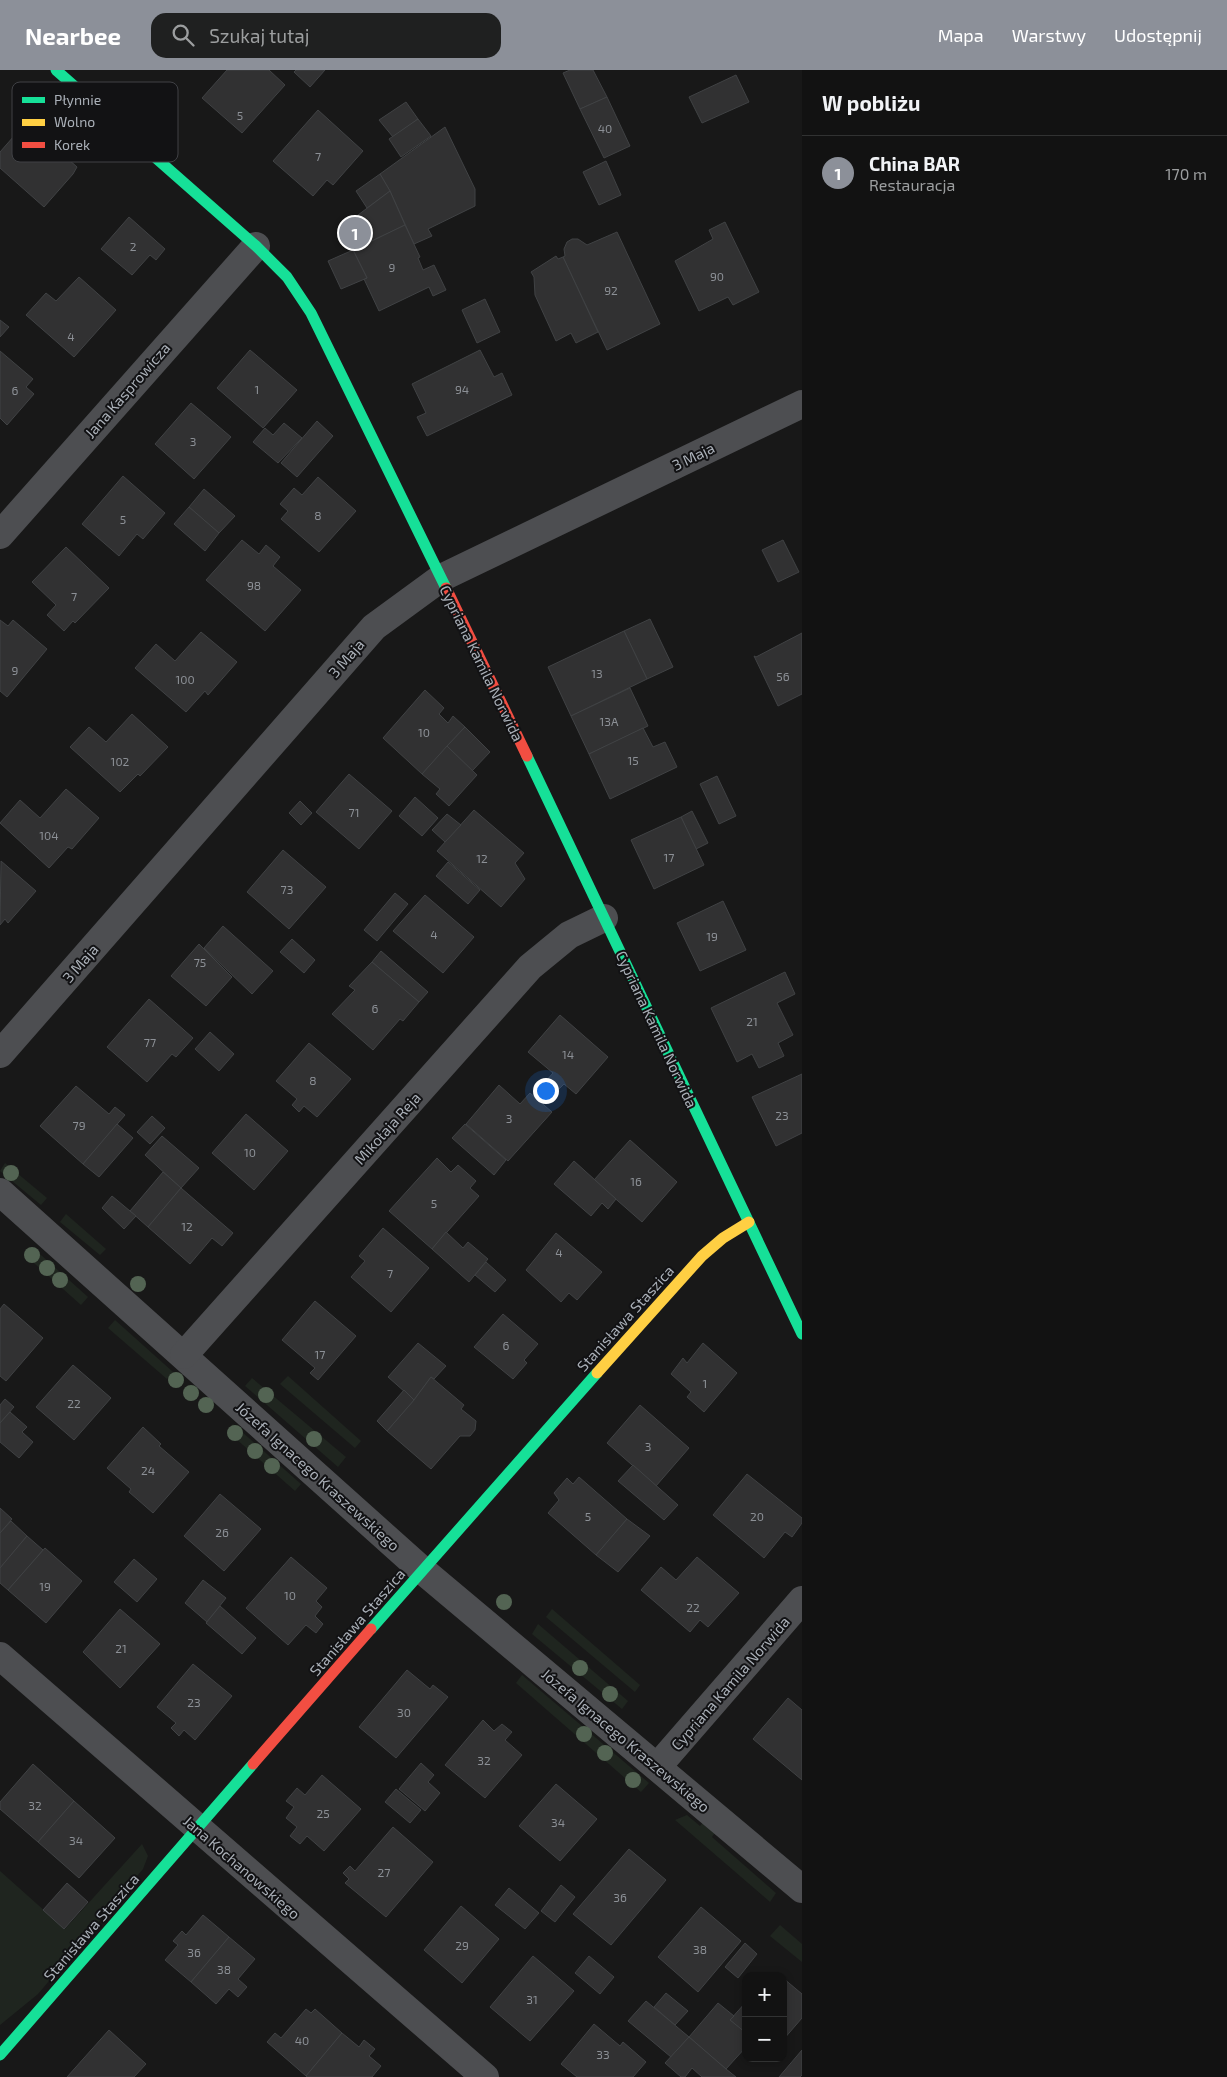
<!DOCTYPE html>
<html lang="pl">
<meta charset="utf-8">
<style>
body{margin:0;font-family:"Exo 2",sans-serif;background:#1f2020;color:#f1f3f6}
.controls{position:absolute;right:15px;bottom:15px;display:grid;overflow:hidden;border-radius:10px;box-shadow:0 2px 8px #0003}
.controls button{width:45px;height:45px;display:grid;place-items:center;padding:0;border:0;border-bottom:1px solid #313232;background:#121212;color:#f1f3f6;font:25px sans-serif}
.you{position:absolute;left:545px;top:1020px;width:18px;height:18px;margin:-12px;border:4px solid #fff;border-radius:50%;background:#1a73e8;box-shadow:0 0 0 8px #1a73e833}
.badge{display:grid;place-items:center;width:32px;height:32px;border-radius:50%;background:#8c9099;color:#fff;font-size:16px;font-weight:700}
.pin{position:absolute;translate:-50% -50%;border:2px solid #fff;box-shadow:0 1px 5px #0006}
.list{margin:0;padding:0;list-style:none}
h2{display:flex;justify-content:space-between;align-items:center;height:65px;margin:0;padding:0 20px;font-size:21px}
h2 small{font-size:16px;font-weight:400;color:#9c9e9f}
.list li{display:grid;grid-template-columns:32px 1fr auto;gap:15px;align-items:center;box-sizing:border-box;height:75px;padding:0 20px;border-top:1px solid #313232}
.list b{display:block;font-size:19px;white-space:nowrap}
.list p{margin:0;font-size:16px;white-space:nowrap;color:#9c9e9f}
.list em{font-size:16px;font-style:normal;color:#9c9e9f}
.icon{flex:none;width:28px;height:28px;fill:none;stroke:currentColor;stroke-width:2;stroke-linecap:round;stroke-linejoin:round}
.map{position:relative;flex:none;width:802px;height:2007px;overflow:hidden}
header{display:flex;align-items:center;gap:30px;box-sizing:border-box;height:70px;padding:0 25px;background:#8c9099;color:#fff}
header strong{font-size:24px}
nav{display:flex;gap:28px;margin-inline-start:auto;font-size:18px}
.search{width:350px;height:45px;background:#1f2020;display:flex;align-items:center;gap:12px;box-sizing:border-box;padding:0 18px;border-radius:15px;color:#9c9e9f;font-size:19px}
main{display:flex}
aside{flex:1;background:#121212}
.map>svg:first-child{display:block}
.green{fill:#1f251f}
.building{fill:#313132;stroke:#404244}
.lines{fill:none;stroke-linecap:round;stroke-linejoin:round}
.street{stroke:#4d4e51;stroke-width:28}
.fast{stroke:#16e098;stroke-width:11}
.slow{stroke:#ffcf43;stroke-width:11}
.jam{stroke:#f24e42;stroke-width:11}
.tree{fill:#536453}
.labels{text-anchor:middle;dominant-baseline:central;stroke-width:4;stroke-linejoin:round;paint-order:stroke}
.number-label{font-size:12px;fill:#8c9096}
.street-label{font-size:15px;fill:#aab0b8;stroke:#121214}
.key{fill:#121214;stroke:#404145;stroke-width:1}
.key-label{font-size:14px;fill:#aab0b8}
</style>
<header>
<strong>Nearbee</strong>
<div class="search"><svg class="icon" aria-label="search" viewBox="0 0 24 24"><circle cx="10" cy="10" r="6"/><path d="M15 15l6 6"/></svg>Szukaj tutaj</div>
<nav><a>Mapa</a><a>Warstwy</a><a>Udostępnij</a></nav>
</header>
<main>
<div class="map">
<svg width="802" height="2007" viewBox="0 0 802 2007">
<rect width="100%" height="100%" fill="#181818"/>
<!-- green -->
<g class="green">
<polygon points="5,1093 47,1128 41,1135 0,1101"/>
<polygon points="66,1144 106,1179 100,1185 60,1152"/>
<polygon points="32,1177 88,1227 81,1235 25,1185"/>
<polygon points="115,1250 173,1302 167,1309 108,1258"/>
<polygon points="288,1306 361,1371 355,1378 280,1314"/>
<polygon points="252,1308 346,1387 338,1397 245,1316"/>
<polygon points="233,1354 301,1414 295,1421 227,1361"/>
<polygon points="552,1539 640,1615 635,1622 546,1547"/>
<polygon points="538,1554 628,1631 622,1639 532,1564"/>
<polygon points="522,1605 649,1713 641,1722 516,1613"/>
<polygon points="687,1745 700,1756 704,1751 716,1761 712,1767 776,1823 770,1832 675,1750"/>
<polygon points="142,1774 148,1786 143,1799 38,1924 0,1955 0,1801 65,1859"/>
<polygon points="780,1855 802,1874 802,1892 770,1866"/>
</g>
<!-- building -->
<g class="building">
<polygon points="227,0 269,0 285,15 242,63 202,28"/>
<polygon points="296,0 325,0 310,17 294,2"/>
<polygon points="570,0 593,0 607,27 580,39 563,3"/>
<polygon points="736,5 749,32 702,53 689,27"/>
<polygon points="607,27 630,76 604,88 580,39"/>
<polygon points="406,32 418,49 393,67 379,50"/>
<polygon points="318,40 363,81 333,115 327,110 313,126 273,91"/>
<polygon points="418,49 431,66 401,87 389,69"/>
<polygon points="445,57 475,119 475,136 428,159 432,166 414,174 390,121 380,104"/>
<polygon points="21,58 53,87 59,81 77,97 73,104 44,137 0,98 0,82"/>
<polygon points="606,91 621,125 599,135 583,102"/>
<polygon points="380,104 390,121 367,138 356,121"/>
<polygon points="390,121 405,155 355,179 342,157"/>
<polygon points="129,147 165,179 156,190 150,185 132,205 101,179"/>
<polygon points="725,152 759,222 733,235 728,227 699,241 675,191 713,169 709,160"/>
<polygon points="405,155 420,187 418,188 423,200 434,195 446,220 433,226 429,217 379,241 364,209 367,208 353,180"/>
<polygon points="617,162 660,254 607,280 563,187 565,186 564,179 567,172 572,169 578,169 587,175"/>
<polygon points="353,180 367,208 341,219 328,191"/>
<polygon points="556,186 558,189 563,187 598,262 576,273 571,263 556,271 535,225 534,207 531,202"/>
<polygon points="79,207 116,240 74,287 26,245 46,223 56,231"/>
<polygon points="485,229 500,262 477,273 462,240"/>
<polygon points="0,250 9,257 0,267"/>
<polygon points="250,280 297,320 263,358 217,318"/>
<polygon points="480,280 494,307 502,303 512,325 427,366 417,347 426,343 412,314"/>
<polygon points="0,281 33,309 26,317 34,324 7,355 0,348"/>
<polygon points="191,333 231,367 194,409 155,374"/>
<polygon points="317,351 333,366 297,407 281,393"/>
<polygon points="284,353 302,368 278,393 253,372 265,358 273,365"/>
<polygon points="123,406 165,443 143,469 137,464 119,486 82,454"/>
<polygon points="318,407 356,441 319,482 281,449 288,441 280,434 294,418 302,425"/>
<polygon points="204,419 235,446 219,463 189,437"/>
<polygon points="189,437 219,463 205,481 174,454"/>
<polygon points="242,470 259,484 266,475 280,487 273,496 301,520 265,561 206,510"/>
<polygon points="783,470 799,502 778,512 762,480"/>
<polygon points="66,477 109,518 75,553 73,551 64,561 47,545 56,535 32,512"/>
<polygon points="650,549 673,597 647,609 624,561"/>
<polygon points="0,550 8,556 13,550 47,579 7,627 0,621"/>
<polygon points="624,561 647,609 571,646 548,597"/>
<polygon points="201,562 237,592 208,625 205,621 186,642 135,598 156,574 175,591"/>
<polygon points="802,563 802,624 778,636 754,586 756,587"/>
<polygon points="630,618 648,656 589,684 571,646"/>
<polygon points="425,620 444,638 439,644 448,653 453,646 465,657 422,704 383,668"/>
<polygon points="132,644 168,677 140,706 138,704 120,722 70,677 89,657 106,672"/>
<polygon points="465,657 490,682 472,701 447,676"/>
<polygon points="643,658 653,677 665,672 677,697 610,729 589,684"/>
<polygon points="447,676 477,705 449,736 436,724 440,719 422,704"/>
<polygon points="349,704 392,741 359,779 316,742"/>
<polygon points="717,706 736,746 719,754 700,714"/>
<polygon points="66,719 99,748 72,779 68,777 49,798 0,753 20,730 40,748"/>
<polygon points="415,727 438,748 422,766 399,746"/>
<polygon points="300,731 312,743 301,755 289,743"/>
<polygon points="474,740 524,783 515,793 525,809 501,837 437,781"/>
<polygon points="692,741 708,773 696,779 681,747"/>
<polygon points="447,744 461,755 445,772 432,760"/>
<polygon points="681,747 704,795 654,819 631,770"/>
<polygon points="283,780 326,817 289,859 247,822"/>
<polygon points="1,791 36,821 8,853 5,849 0,855"/>
<polygon points="448,792 480,820 468,834 436,806"/>
<polygon points="395,823 408,834 377,871 364,860"/>
<polygon points="425,825 474,867 443,903 393,861"/>
<polygon points="723,831 746,880 700,901 677,853"/>
<polygon points="223,856 273,901 252,924 204,878"/>
<polygon points="292,869 315,890 304,903 280,882"/>
<polygon points="199,874 232,907 206,936 171,906"/>
<polygon points="381,881 428,922 419,932 372,892"/>
<polygon points="372,892 419,932 403,951 400,949 373,980 332,944 355,920 349,916"/>
<polygon points="785,902 795,924 777,933 793,965 778,973 784,986 759,998 752,984 737,992 711,938"/>
<polygon points="149,929 193,968 176,987 172,984 147,1012 107,977"/>
<polygon points="560,945 608,987 576,1024 564,1014 557,1021 546,1011 553,1003 528,982"/>
<polygon points="210,962 234,984 219,1001 195,979"/>
<polygon points="309,973 351,1009 317,1047 304,1036 299,1042 292,1035 297,1029 276,1011"/>
<polygon points="802,1004 802,1063 776,1076 752,1027"/>
<polygon points="499,1015 520,1034 530,1023 552,1042 508,1091 466,1054"/>
<polygon points="76,1016 109,1044 115,1037 125,1045 83,1094 40,1056"/>
<polygon points="246,1044 288,1081 254,1120 212,1083"/>
<polygon points="152,1046 165,1058 150,1074 137,1062"/>
<polygon points="117,1054 133,1068 99,1107 83,1094"/>
<polygon points="465,1054 506,1090 494,1105 452,1068"/>
<polygon points="162,1066 199,1098 181,1118 145,1085"/>
<polygon points="630,1070 677,1112 642,1152 594,1110"/>
<polygon points="437,1088 451,1102 458,1095 476,1111 470,1118 479,1126 432,1179 389,1141"/>
<polygon points="574,1091 616,1129 608,1139 602,1133 591,1146 554,1114"/>
<polygon points="163,1102 181,1118 148,1157 130,1141"/>
<polygon points="181,1118 233,1163 222,1176 212,1168 190,1194 148,1157"/>
<polygon points="112,1126 136,1146 124,1159 102,1138"/>
<polygon points="383,1158 429,1198 391,1242 351,1207 365,1191 359,1186"/>
<polygon points="446,1162 463,1178 468,1172 488,1189 469,1212 432,1179"/>
<polygon points="556,1163 602,1202 577,1230 569,1223 561,1232 526,1200"/>
<polygon points="486,1192 506,1210 495,1222 475,1205"/>
<polygon points="315,1231 356,1266 318,1310 310,1303 315,1298 282,1270"/>
<polygon points="4,1234 43,1268 6,1311 0,1306 0,1239"/>
<polygon points="503,1244 538,1274 524,1290 527,1293 513,1309 474,1277"/>
<polygon points="418,1273 446,1296 434,1309 431,1307 414,1330 388,1307"/>
<polygon points="703,1273 737,1303 704,1342 687,1327 691,1322 671,1304 683,1288 687,1293"/>
<polygon points="73,1295 111,1328 74,1370 36,1337"/>
<polygon points="431,1307 464,1335 461,1339 476,1351 475,1360 470,1366 460,1366 431,1399 387,1361 414,1330"/>
<polygon points="404,1320 414,1330 387,1361 377,1351"/>
<polygon points="5,1329 14,1337 0,1353 0,1335"/>
<polygon points="640,1335 689,1378 656,1416 607,1373"/>
<polygon points="10,1342 27,1357 22,1362 33,1372 19,1388 0,1372 0,1353"/>
<polygon points="143,1357 161,1374 159,1376 189,1402 153,1443 129,1422 131,1419 107,1398"/>
<polygon points="633,1395 678,1435 664,1450 618,1411"/>
<polygon points="747,1404 802,1448 802,1453 792,1467 785,1462 764,1488 713,1445"/>
<polygon points="579,1407 627,1449 596,1485 548,1443 559,1430 554,1423 567,1408 573,1414"/>
<polygon points="220,1424 261,1459 224,1501 184,1466"/>
<polygon points="0,1438 12,1449 0,1463"/>
<polygon points="627,1449 650,1466 618,1502 596,1485"/>
<polygon points="11,1451 27,1466 0,1498 0,1463"/>
<polygon points="27,1466 43,1480 8,1520 0,1513 0,1498"/>
<polygon points="45,1478 82,1511 46,1553 8,1520"/>
<polygon points="291,1487 327,1518 316,1531 322,1537 315,1546 323,1554 316,1563 306,1555 288,1575 246,1538"/>
<polygon points="697,1487 739,1523 708,1557 700,1550 690,1562 641,1520 661,1497 676,1510"/>
<polygon points="134,1489 157,1509 137,1532 114,1512"/>
<polygon points="203,1510 226,1528 207,1552 185,1533"/>
<polygon points="220,1536 256,1568 242,1584 206,1553"/>
<polygon points="120,1539 160,1574 120,1618 83,1582"/>
<polygon points="193,1594 232,1626 195,1670 184,1660 179,1666 171,1658 176,1653 157,1637"/>
<polygon points="407,1600 430,1619 433,1615 448,1627 396,1688 359,1657"/>
<polygon points="788,1628 802,1640 802,1710 753,1669"/>
<polygon points="483,1650 494,1661 502,1654 512,1662 505,1670 522,1685 485,1728 445,1695"/>
<polygon points="421,1693 434,1705 428,1712 440,1723 425,1741 399,1719"/>
<polygon points="33,1694 74,1731 38,1772 0,1739 0,1732"/>
<polygon points="322,1705 361,1739 324,1781 307,1766 300,1774 290,1766 297,1757 286,1748 294,1737 286,1731 297,1718 305,1725"/>
<polygon points="556,1714 597,1749 560,1791 519,1756"/>
<polygon points="396,1719 421,1740 410,1753 385,1732"/>
<polygon points="74,1731 115,1768 79,1808 38,1772"/>
<polygon points="393,1757 433,1792 386,1847 345,1813 349,1809 343,1803 350,1796 355,1801"/>
<polygon points="629,1779 666,1810 611,1875 573,1844"/>
<polygon points="67,1813 88,1832 64,1859 43,1840"/>
<polygon points="561,1815 575,1827 555,1852 541,1841"/>
<polygon points="509,1818 539,1843 525,1859 495,1835"/>
<polygon points="461,1836 499,1869 462,1913 424,1880"/>
<polygon points="701,1837 741,1871 698,1922 658,1887"/>
<polygon points="203,1845 229,1867 191,1912 165,1890 178,1875 173,1871 182,1861 186,1865"/>
<polygon points="229,1867 255,1889 238,1909 247,1917 238,1927 229,1919 216,1934 191,1912"/>
<polygon points="745,1873 757,1884 738,1908 725,1897"/>
<polygon points="533,1886 574,1921 530,1971 490,1937"/>
<polygon points="589,1886 614,1907 600,1924 575,1903"/>
<polygon points="783,1908 802,1924 802,1948 783,1970"/>
<polygon points="666,1923 688,1941 675,1955 654,1937"/>
<polygon points="646,1931 689,1967 671,1987 628,1951"/>
<polygon points="746,1932 746,1963 730,1950"/>
<polygon points="718,1933 734,1946 730,1950 746,1963 746,1977 726,1999 689,1967"/>
<polygon points="306,1939 311,1943 315,1939 342,1963 306,2006 267,1972 275,1963 281,1968"/>
<polygon points="594,1954 620,1976 623,1972 646,1992 633,2007 577,2007 561,1994"/>
<polygon points="109,1960 146,1994 134,2007 67,2007"/>
<polygon points="342,1963 359,1977 364,1970 375,1979 369,1986 381,1996 372,2007 307,2007 306,2006"/>
<polygon points="689,1967 726,1999 736,2007 702,2007 692,1998 685,2007 681,2007 665,1993"/>
<polygon points="802,1980 802,2005 800,2007 779,2007"/>
</g>
<g class="lines">
<!-- street -->
<g class="street">
<polyline points="0,465 256,176"/>
<polyline points="0,984 374,557 441,508 802,334"/>
<polyline points="0,1122 422,1500 802,1819"/>
<polyline points="184,1285 530,897 569,865 604,848"/>
<polyline points="0,1586 485,2007"/>
<polyline points="658,1696 802,1530"/>
</g>
<!-- fast -->
<g class="fast">
<polyline points="56,0 256,176 287,207 311,243 446,518"/>
<polyline points="527,686 802,1264"/>
<polyline points="371,1559 597,1303"/>
<polyline points="0,1985 253,1694"/>
</g>
<!-- slow -->
<polyline class="slow" points="597,1303 702,1186 723,1168 749,1152"/>
<!-- jam -->
<g class="jam">
<polyline points="446,518 527,686"/>
<polyline points="253,1694 371,1559"/>
</g>
</g>
<!-- trees -->
<g class="tree">
<circle cx="11" cy="1103" r="8"/>
<circle cx="32" cy="1185" r="8"/>
<circle cx="47" cy="1198" r="8"/>
<circle cx="60" cy="1210" r="8"/>
<circle cx="138" cy="1214" r="8"/>
<circle cx="176" cy="1310" r="8"/>
<circle cx="191" cy="1323" r="8"/>
<circle cx="266" cy="1325" r="8"/>
<circle cx="206" cy="1335" r="8"/>
<circle cx="235" cy="1363" r="8"/>
<circle cx="314" cy="1369" r="8"/>
<circle cx="255" cy="1381" r="8"/>
<circle cx="272" cy="1396" r="8"/>
<circle cx="504" cy="1532" r="8"/>
<circle cx="580" cy="1598" r="8"/>
<circle cx="610" cy="1624" r="8"/>
<circle cx="584" cy="1664" r="8"/>
<circle cx="605" cy="1683" r="8"/>
<circle cx="633" cy="1710" r="8"/>
</g>
<g class="labels">
<!-- number labels -->
<g class="number-label">
<text x="240" y="45">5</text>
<text x="605" y="58">40</text>
<text x="318" y="86">7</text>
<text x="133" y="176">2</text>
<text x="392" y="197">9</text>
<text x="717" y="206">90</text>
<text x="611" y="220">92</text>
<text x="71" y="266">4</text>
<text x="257" y="319">1</text>
<text x="462" y="319">94</text>
<text x="15" y="320">6</text>
<text x="193" y="371">3</text>
<text x="318" y="445">8</text>
<text x="123" y="449">5</text>
<text x="254" y="515">98</text>
<text x="74" y="526">7</text>
<text x="15" y="600">9</text>
<text x="597" y="603">13</text>
<text x="783" y="606">56</text>
<text x="185" y="609">100</text>
<text x="609" y="651">13A</text>
<text x="424" y="662">10</text>
<text x="633" y="690">15</text>
<text x="120" y="691">102</text>
<text x="354" y="742">71</text>
<text x="49" y="765">104</text>
<text x="669" y="787">17</text>
<text x="482" y="788">12</text>
<text x="287" y="819">73</text>
<text x="434" y="864">4</text>
<text x="712" y="866">19</text>
<text x="200" y="892">75</text>
<text x="375" y="938">6</text>
<text x="752" y="951">21</text>
<text x="150" y="972">77</text>
<text x="568" y="984">14</text>
<text x="313" y="1010">8</text>
<text x="782" y="1045">23</text>
<text x="509" y="1048">3</text>
<text x="79" y="1055">79</text>
<text x="250" y="1082">10</text>
<text x="636" y="1111">16</text>
<text x="434" y="1133">5</text>
<text x="187" y="1156">12</text>
<text x="559" y="1182">4</text>
<text x="390" y="1203">7</text>
<text x="506" y="1275">6</text>
<text x="320" y="1284">17</text>
<text x="705" y="1313">1</text>
<text x="74" y="1333">22</text>
<text x="648" y="1376">3</text>
<text x="148" y="1400">24</text>
<text x="588" y="1446">5</text>
<text x="757" y="1446">20</text>
<text x="222" y="1462">26</text>
<text x="45" y="1516">19</text>
<text x="290" y="1525">10</text>
<text x="693" y="1537">22</text>
<text x="121" y="1578">21</text>
<text x="194" y="1632">23</text>
<text x="404" y="1642">30</text>
<text x="484" y="1690">32</text>
<text x="35" y="1735">32</text>
<text x="323" y="1743">25</text>
<text x="558" y="1752">34</text>
<text x="76" y="1770">34</text>
<text x="384" y="1802">27</text>
<text x="620" y="1827">36</text>
<text x="462" y="1875">29</text>
<text x="700" y="1879">38</text>
<text x="194" y="1882">36</text>
<text x="224" y="1899">38</text>
<text x="532" y="1929">31</text>
<text x="302" y="1970">40</text>
<text x="603" y="1984">33</text>
</g>
<!-- street labels -->
<g class="street-label">
<text transform="translate(127 320) rotate(-49)">Jana Kasprowicza</text>
<text transform="translate(693 386) rotate(-26)">3 Maja</text>
<text transform="translate(346 588) rotate(-49)">3 Maja</text>
<text transform="translate(482 593) rotate(64)">Cypriana Kamila Norwida</text>
<text transform="translate(80 893) rotate(-49)">3 Maja</text>
<text transform="translate(657 959) rotate(65)">Cypriana Kamila Norwida</text>
<text transform="translate(387 1058) rotate(-48)">Mikołaja Reja</text>
<text transform="translate(625 1248) rotate(-48)">Stanisława Staszica</text>
<text transform="translate(318 1406) rotate(42)">Józefa Ignacego Kraszewskiego</text>
<text transform="translate(357 1552) rotate(-49)">Stanisława Staszica</text>
<text transform="translate(730 1613) rotate(-49)">Cypriana Kamila Norwida</text>
<text transform="translate(626 1670) rotate(40)">Józefa Ignacego Kraszewskiego</text>
<text transform="translate(242 1797) rotate(41)">Jana Kochanowskiego</text>
<text transform="translate(91 1857) rotate(-49)">Stanisława Staszica</text>
</g>
</g>
<!-- legend -->
<rect x="12" y="12" width="166" height="80" rx="8" class="key"/>
<rect x="22" y="27" width="23" height="6" fill="#16e098"/>
<rect x="22" y="49" width="23" height="7" fill="#ffcf43"/>
<rect x="22" y="72" width="23" height="6" fill="#f24e42"/>
<g class="key-label">
<text x="54" y="35">Płynnie</text>
<text x="54" y="57">Wolno</text>
<text x="54" y="80">Korek</text>
</g>
</svg>
<div class="controls">
<button>+</button>
<button>−</button>
</div>
<div class="you"></div>
<div class="pin badge" style="left:355px;top:163px">1</div>
</div>
<aside>
<h2>W pobliżu<small></small></h2>
<ul class="list">
<li><span class="badge">1</span><div><b>China BAR</b><p>Restauracja</p></div><em>170 m</em></li>
</ul>
</aside>
</main>
